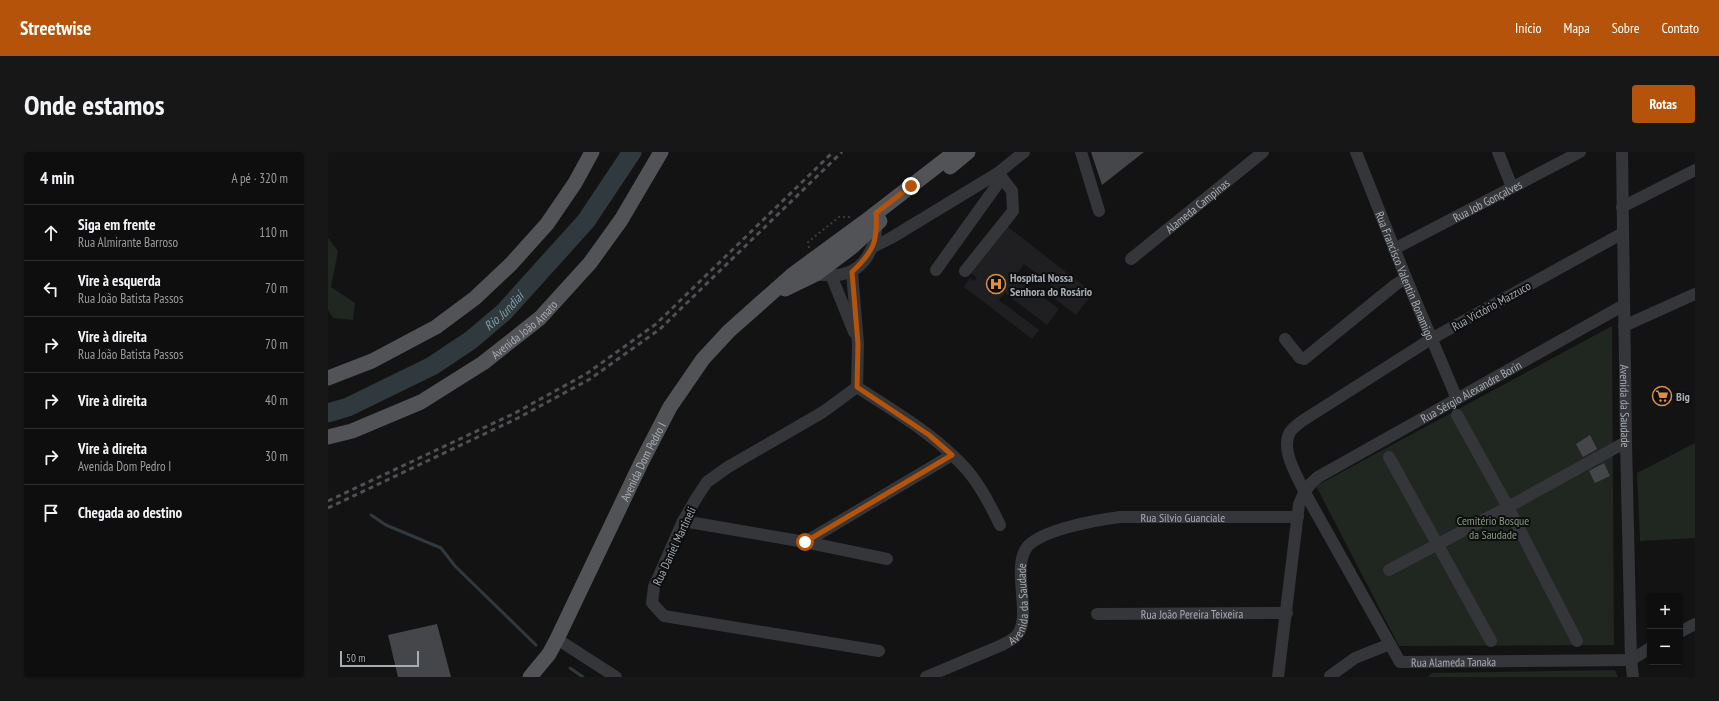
<!DOCTYPE html>
<html lang="pt">
<meta charset="utf-8">
<style>
body{margin:0;font-family:"PT Sans Narrow",sans-serif;background:#171718;color:#f1f3f6}
.controls{position:absolute;right:12px;bottom:12px;display:grid;overflow:hidden;border-radius:4px;box-shadow:0 1px 3px #0004}
.controls button{width:36px;height:36px;display:grid;place-items:center;padding:0;border:0;border-bottom:1px solid #2e2e2f;background:#0e0e0f;color:#f1f3f6;font:20px sans-serif}
.scale{position:absolute;left:12px;bottom:10px;width:79px;box-sizing:border-box;padding-left:4px;border:2px solid #a6acb3;border-top:0;font-size:11px;line-height:14px;white-space:nowrap;color:#a6acb3;-webkit-text-stroke:3px #0e0e0f;paint-order:stroke}
.stop{position:absolute;width:12px;height:12px;margin:-9px;border:3px solid #b45309;border-radius:50%;background:#fff}
.stop.end{background:#b45309;border-color:#fff;box-shadow:0 1px 4px #0008}
.list{margin:0;padding:0;list-style:none}
h2{display:flex;justify-content:space-between;align-items:center;height:52px;margin:0;padding:0 16px;font-size:17px}
h2 small{font-size:13px;font-weight:400;color:#9b9c9e}
.list li{display:grid;grid-template-columns:26px 1fr auto;gap:12px;align-items:center;box-sizing:border-box;height:56px;padding:0 16px;border-top:1px solid #2e2e2f}
.list b{display:block;font-size:15px;white-space:nowrap}
.list p{margin:0;font-size:13px;white-space:nowrap;color:#9b9c9e}
.list em{font-size:13px;font-style:normal;color:#9b9c9e}
.icon{flex:none;width:22px;height:22px;fill:none;stroke:currentColor;stroke-width:2;stroke-linecap:round;stroke-linejoin:round}
.map{position:relative;flex:none;width:1367px;height:525px;overflow:hidden;border-radius:4px}
header{display:flex;align-items:center;gap:24px;box-sizing:border-box;height:56px;padding:0 20px;background:#b45309;color:#fff}
header strong{font-size:19px}
nav{display:flex;gap:22px;margin-inline-start:auto;font-size:14px}
.intro{display:flex;align-items:center;justify-content:space-between;box-sizing:border-box;height:96px;padding:0 24px}
h1{margin:0;font-size:28px}
.button{padding:10px 18px;border-radius:4px;background:#b45309;color:#fff;font-size:14px;font-weight:700}
main{display:flex;gap:24px;padding:0 24px}
aside{flex:1;background:#0e0e0f;border-radius:4px;box-shadow:0 1px 3px #0004}
.map>svg:first-child{display:block}
.built{fill:#1f1f21}
.green{fill:#202620}
.lines{fill:none;stroke-linecap:round;stroke-linejoin:round}
.stream{stroke:#30393d;stroke-width:3}
.river{stroke:#30393d;stroke-width:19}
.building{fill:#454649}
.path{stroke:#3a3d40;stroke-width:2;stroke-dasharray:2 3;stroke-linecap:butt}
.minor{stroke:#343639;stroke-width:12}
.major{stroke:#515357;stroke-width:15}
.rail{stroke:#4e5053;stroke-width:3;stroke-dasharray:5 4;stroke-linecap:butt}
.route{stroke:#b45309;stroke-width:5}
.labels{text-anchor:middle;dominant-baseline:central;stroke-width:4;stroke-linejoin:round;paint-order:stroke}
.street-label{font-size:12px;fill:#a6acb3;stroke:#0e0e0f}
.poi-label{font-size:12px;font-weight:bold;fill:#a6acb3;stroke:#0e0e0f;text-anchor:start}
.park-label{font-size:12px;fill:#829c7f;stroke:#0e0e0f}
.water-label{font-size:13px;font-style:italic;fill:#819daa;stroke:#0e0e0f}
</style>
<header>
<strong>Streetwise</strong>
<nav><a>Início</a><a>Mapa</a><a>Sobre</a><a>Contato</a></nav>
</header>
<div class="intro"><h1>Onde estamos</h1><a class="button">Rotas</a></div>
<main>
<aside>
<h2>4 min<small>A pé · 320 m</small></h2>
<ul class="list">
<li><svg class="icon" aria-label="ahead" viewBox="0 0 24 24"><path d="M12 20V5M6 11l6-6 6 6"/></svg><div><b>Siga em frente</b><p>Rua Almirante Barroso</p></div><em>110 m</em></li>
<li><svg class="icon" aria-label="left" viewBox="0 0 24 24"><path d="M17 20v-9H6M10 6l-5 5 5 5"/></svg><div><b>Vire à esquerda</b><p>Rua João Batista Passos</p></div><em>70 m</em></li>
<li><svg class="icon" aria-label="right" viewBox="0 0 24 24"><path d="M7 20v-9h11M14 6l5 5-5 5"/></svg><div><b>Vire à direita</b><p>Rua João Batista Passos</p></div><em>70 m</em></li>
<li><svg class="icon" aria-label="right" viewBox="0 0 24 24"><path d="M7 20v-9h11M14 6l5 5-5 5"/></svg><div><b>Vire à direita</b></div><em>40 m</em></li>
<li><svg class="icon" aria-label="right" viewBox="0 0 24 24"><path d="M7 20v-9h11M14 6l5 5-5 5"/></svg><div><b>Vire à direita</b><p>Avenida Dom Pedro I</p></div><em>30 m</em></li>
<li><svg class="icon" aria-label="arrive" viewBox="0 0 24 24"><path d="M6 21V4h12l-3 4 3 4H6"/></svg><div><b>Chegada ao destino</b></div></li>
</ul>
</aside>
<div class="map">
<svg width="1367" height="525" viewBox="0 0 1367 525">
<rect width="100%" height="100%" fill="#131314"/>
<!-- built -->
<polygon class="built" points="676,72 765,141 748,163 727,147 732,140 696,112 688,124 731,157 719,173 677,141 671,148 711,178 704,187 636,135 642,126 646,129 649,126 640,119"/>
<!-- green -->
<g class="green">
<polygon points="0,86 10,99 3,135 27,151 25,168 5,166 0,158"/>
<polygon points="1284,174 1286,493 1071,494 988,334"/>
<polygon points="1367,291 1367,386 1312,389 1309,321"/>
<polygon points="1287,518 1290,525 1100,525 1104,521"/>
</g>
<g class="lines">
<!-- stream -->
<g class="stream">
<polyline points="43,363 58,373 113,396 127,414 208,493"/>
<polyline points="242,516 255,525"/>
</g>
<!-- river -->
<path class="river" id="s1" d="M0,261L20,255L104,214L143,188L176,160L258,69L304,0"/>
</g>
<!-- building -->
<g class="building">
<polygon points="763,0 816,0 774,33"/>
<polygon points="1262,283 1269,297 1255,305 1248,292"/>
<polygon points="1276,311 1282,324 1267,331 1261,319"/>
<polygon points="109,472 123,525 70,525 60,483"/>
</g>
<g class="lines">
<!-- path -->
<polyline class="path" points="481,96 480,90 511,65 522,65"/>
<!-- minor -->
<g class="minor">
<polyline points="753,0 771,59"/>
<path id="s2" d="M1028,0L1078,126L1129,247"/>
<polyline points="1170,0 1184,35"/>
<path id="s3" d="M1294,0L1298,290L1303,508L1305,525"/>
<polyline points="670,21 696,0"/>
<polyline points="1294,55 1367,18"/>
<path id="s4" d="M1295,81L1103,187L974,269C970,272 965,276 962,280C952,298 969,323 976,339L1072,510L1303,508"/>
<polyline points="545,95 563,86 670,21 684,39 685,59 637,119"/>
<path id="s5" d="M1066,97L1252,0"/>
<path id="s6" d="M803,107L935,0"/>
<polyline points="608,118 674,26"/>
<polyline points="524,120 530,192 529,235"/>
<path d="M484,123C494,122 505,125 515,122C539,117 550,90 548,67"/>
<polyline points="503,123 526,180"/>
<polyline points="1296,174 1367,142"/>
<polyline points="957,187 972,206 976,207 1067,133 1078,126"/>
<polyline points="529,235 495,260 400,315 379,330 369,345 355,369 326,435 324,451 336,464 551,499"/>
<path d="M529,235C567,260 608,283 639,318C652,333 663,354 672,373"/>
<polyline points="1129,263 1180,355 1249,489"/>
<polyline points="1061,305 1163,489"/>
<polyline points="355,369 477,390 559,407"/>
<polyline points="477,390 624,303"/>
<polyline points="1061,418 1180,355 1298,290"/>
<path id="s7" d="M769,462L959,461"/>
<polyline points="1352,480 1367,472"/>
<polyline points="229,487 288,525"/>
<polyline points="1303,508 1322,496"/>
<polyline points="1002,524 1027,506 1062,492"/>
<path id="s8" d="M598,525L674,493C679,490 685,488 689,483C705,464 682,414 700,394C716,377 769,368 792,365H970"/>
<path id="s9" d="M950,525L971,352C976,340 980,333 990,325L1296,153"/>
</g>
<!-- major -->
<g class="major">
<polyline points="622,15 640,0"/>
<polyline points="457,137 488,122 524,95 552,69"/>
<polyline points="0,226 44,209 108,175 147,146 183,112 219,72 247,31 264,0"/>
<path id="s10" d="M0,285L24,279L93,250L155,211L212,166L262,111L293,68L333,0"/>
<path id="s11" d="M202,525L221,502L229,487L314,309L342,255L375,207L401,179L464,123L543,65L627,0"/>
</g>
<!-- rail -->
<g class="rail">
<polyline points="0,349 187,261 258,222 328,172 505,0"/>
<polyline points="0,356 190,266 262,227 332,177 514,0"/>
</g>
</g>
<g class="lines">
<!-- route -->
<path class="route" d="M477,390L624,303L601,283L529,235L530,192L524,120C545,100 550,90 548,61L583,34"/>
</g>
<!-- icons -->
<defs>
<symbol id="hospital-ring" viewBox="-11 -11 22 22"><circle r="9.5" fill="#0e0e0f" stroke="#db9144" stroke-width="1.5"/><path d="M-5-5h3v3.5h4V-5h3V5h-3V1.5h-4V5h-3Z" fill="#db9144"/></symbol>
<symbol id="supermarket-ring" viewBox="-11 -11 22 22"><circle r="9.5" fill="#0e0e0f" stroke="#db9144" stroke-width="1.5"/><path d="M-6-5.5h2.5l.6 2H6L4.5 2H-2.5L-4.4-4H-6ZM-1.5 3.2a1.3 1.3 0 1 0 .1 0ZM3 3.2a1.3 1.3 0 1 0 .1 0Z" fill="#db9144"/></symbol>
</defs>
<g fill-rule="evenodd">
<use href="#hospital-ring" x="657" y="121" width="22" height="22"/>
<use href="#supermarket-ring" x="1323" y="233" width="22" height="22"/>
</g>
<g class="labels">
<!-- street labels -->
<g class="street-label">
<text stroke="none"><textPath href="#s5" startOffset="105">Rua Job Gonçalves</textPath></text>
<text stroke="none"><textPath href="#s6" startOffset="85">Alameda Campinas</textPath></text>
<text stroke="none"><textPath href="#s2" startOffset="133">Rua Francisco Valentin Bonamigo</textPath></text>
<text transform="translate(1163 154) rotate(-29)">Rua Victório Mazzuco</text>
<text stroke="none"><textPath href="#s10" startOffset="226">Avenida João Amato</textPath></text>
<text stroke="none"><textPath href="#s9" startOffset="383">Rua Sérgio Alexandre Borin</textPath></text>
<text stroke="none"><textPath href="#s3" startOffset="254">Avenida da Saudade</textPath></text>
<text stroke="none"><textPath href="#s11" startOffset="244">Avenida Dom Pedro I</textPath></text>
<text stroke="none"><textPath href="#s8" startOffset="353">Rua Silvio Guanciale</textPath></text>
<text transform="translate(346 394) rotate(-65)">Rua Daniel Martineli</text>
<text stroke="none"><textPath href="#s8" startOffset="132">Avenida da Saudade</textPath></text>
<text stroke="none"><textPath href="#s7" startOffset="95">Rua João Pereira Teixeira</textPath></text>
<text stroke="none"><textPath href="#s4" startOffset="701">Rua Alameda Tanaka</textPath></text>
</g>
<!-- poi labels -->
<g class="poi-label">
<text x="682" y="125">Hospital Nossa<tspan x="682" dy="14">Senhora do Rosário</tspan></text>
<text x="1348" y="244">Big</text>
</g>
<!-- park labels -->
<g class="park-label">
<text x="1165" y="368">Cemitério Bosque<tspan x="1165" dy="14">da Saudade</tspan></text>
</g>
<!-- water labels -->
<g class="water-label">
<text stroke="none"><textPath href="#s1" startOffset="205">Rio Jundiaí</textPath></text>
</g>
</g>
</svg>
<div class="controls">
<button>+</button>
<button>−</button>
</div>
<div class="scale">50 m</div>
<div class="stop" style="left:477px;top:390px"></div>
<div class="stop end" style="left:583px;top:34px"></div>
</div>
</main>
